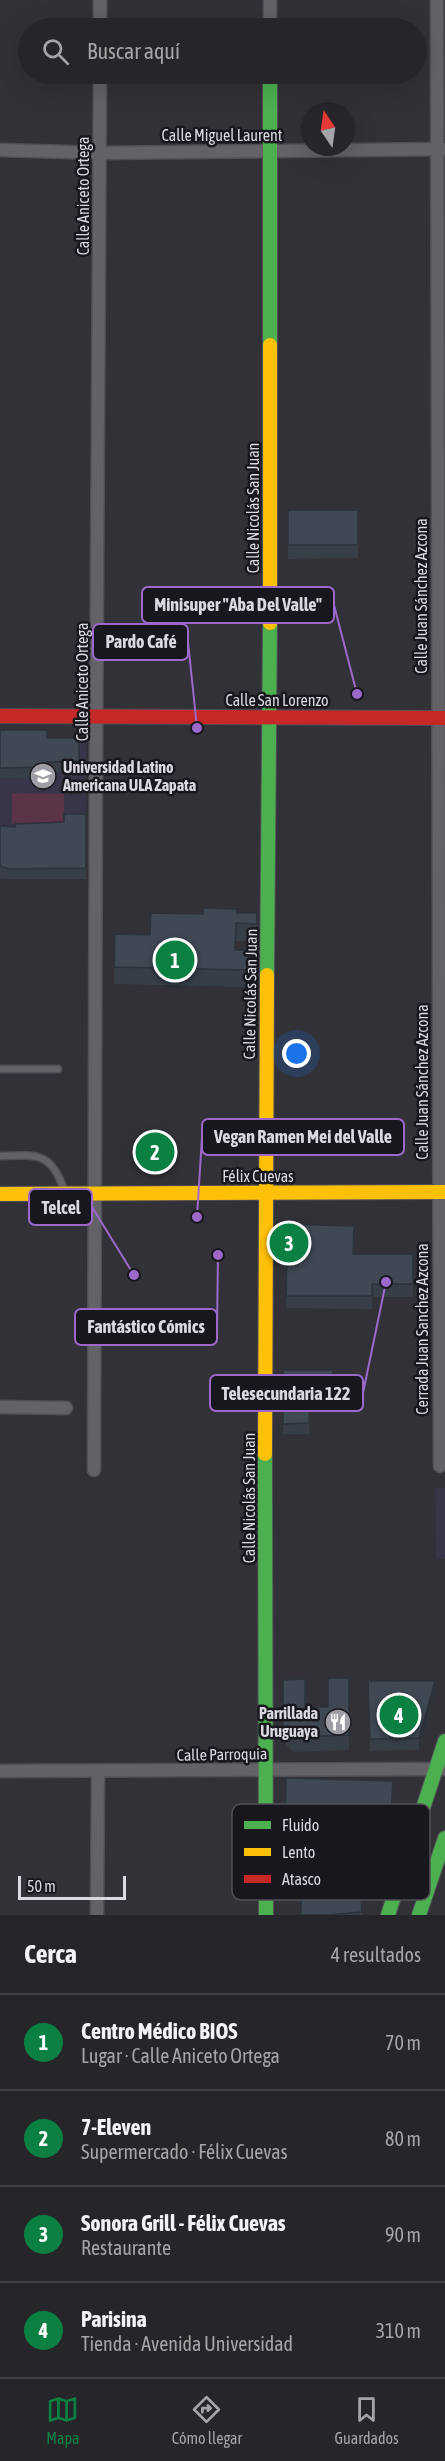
<!DOCTYPE html>
<html lang="es">
<meta charset="utf-8">
<style>
body{margin:0;font-family:"Asap Condensed",sans-serif;background:#2e2d32;color:#f1f3f6}
.compass{position:absolute;left:301px;top:102px;width:54px;height:54px;border-radius:50%;background:#26252a;box-shadow:0 6px 24px #0002;rotate:347deg}
.scale{position:absolute;left:18px;bottom:15px;width:108px;box-sizing:border-box;padding-left:6px;border:3px solid #dad9e2;border-top:0;font-size:16px;line-height:21px;white-space:nowrap;color:#dad9e2;-webkit-text-stroke:4px #17171d;paint-order:stroke}
.you{position:absolute;left:297px;top:1054px;width:21px;height:21px;margin:-15px;border:4px solid #fff;border-radius:50%;background:#1a73e8;box-shadow:0 0 0 9px #1a73e833}
.badge{display:grid;place-items:center;width:39px;height:39px;border-radius:50%;background:#0b8043;color:#fff;font-size:20px;font-weight:700}
.pin{position:absolute;translate:-50% -50%;border:3px solid #fff;box-shadow:0 2px 6px #0006}
.list{margin:0;padding:0;list-style:none}
h2{display:flex;justify-content:space-between;align-items:center;height:78px;margin:0;padding:0 24px;font-size:26px}
h2 small{font-size:20px;font-weight:400;color:#a4a5a8}
.list li{display:grid;grid-template-columns:39px 1fr auto;gap:18px;align-items:center;box-sizing:border-box;height:96px;padding:0 24px;border-top:2px solid #424247}
.list b{display:block;font-size:22px;white-space:nowrap}
.list p{margin:0;font-size:20px;white-space:nowrap;color:#a4a5a8}
.list em{font-size:20px;font-style:normal;color:#a4a5a8}
.icon{flex:none;width:33px;height:33px;fill:none;stroke:currentColor;stroke-width:2;stroke-linecap:round;stroke-linejoin:round}
.map{position:relative;flex:none;width:445px;height:1915px;overflow:hidden}
.search{position:absolute;background:#26252a;box-shadow:0 6px 24px #0002;left:18px;right:18px;top:18px;height:66px;display:flex;align-items:center;gap:15px;box-sizing:border-box;padding:0 21px;border-radius:33px;color:#a4a5a8;font-size:22px}
.sheet{height:462px;background:#26252a}
nav{display:flex;justify-content:space-around;align-items:center;box-sizing:border-box;height:84px;border-top:2px solid #424247;background:#26252a;font-size:16px;color:#a4a5a8}
nav a{display:grid;justify-items:center;gap:3px}
nav .on{color:#0b8043}
.map>svg:first-child{display:block}
.built{fill:#373547}
.green{fill:#5c3447}
.lines{fill:none;stroke-linecap:round;stroke-linejoin:round}
.lane-casing{stroke:#504f56;stroke-width:9}
.street-casing{stroke:#504f56;stroke-width:15}
.fast-casing{stroke:#504f56;stroke-width:16}
.slow-casing{stroke:#504f56;stroke-width:16}
.jam-casing{stroke:#504f56;stroke-width:16}
.lane{stroke:#626267;stroke-width:6}
.street{stroke:#626267;stroke-width:12}
.fast{stroke:#4caf50;stroke-width:14}
.slow{stroke:#ffc107;stroke-width:14}
.jam{stroke:#c62828;stroke-width:14}
.wall{fill:#373e48}
.shaded-wall{fill:#2d323b}
.building{fill:#404854;stroke:#2d323b;stroke-width:1.5}
.labels{text-anchor:middle;dominant-baseline:central;stroke-width:5;stroke-linejoin:round;paint-order:stroke}
.street-label{font-size:16px;fill:#dad9e2;stroke:#17171d}
.poi-label{font-size:16px;font-weight:bold;fill:#dad9e2;stroke:#17171d;text-anchor:start}
.key{fill:#17171d;stroke:#525158;stroke-width:1.5}
.key-label{font-size:16px;fill:#dad9e2}
.leader{fill:none;stroke:#9c69cb;stroke-width:2}
.callout-dot{fill:#9c69cb;stroke:#17171d;stroke-width:2}
.callout{fill:#17171d;stroke:#9c69cb;stroke-width:2}
.callout-label{font-size:18px;text-anchor:middle;font-weight:bold;fill:#dad9e2}
</style>
<div class="map">
<svg width="445" height="1915" viewBox="0 0 445 1915">
<rect width="100%" height="100%" fill="#323138"/>
<!-- built -->
<g class="built">
<polygon points="86,740 86,879 0,879 0,741"/>
<polygon points="435,1488 445,1488 445,1559 436,1559"/>
</g>
<!-- green -->
<polygon class="green" points="12,793 64,794 64,825 12,824"/>
<g class="lines">
<defs>
<g id="lane">
<polyline points="0,1069 58,1069"/>
<path d="M0,1156C36,1155 51,1151 64,1190"/>
</g>
<g id="street">
<polyline points="437,0 440,1466"/>
<polyline points="100,28 100,0"/>
<polyline points="270,28 270,0"/>
<polyline points="0,150 100,153 444,149"/>
<polyline points="0,1407 66,1408"/>
<path d="M94,1470C92,1005 99,539 100,74"/>
<polyline points="0,1771 445,1769"/>
<polyline points="97,1915 98,1771"/>
</g>
<g id="fast">
<polyline points="270,74 270,345"/>
<polyline points="267,975 270,623"/>
<polyline points="265,1454 266,1915"/>
<polyline points="388,1915 445,1741"/>
<polyline points="419,1915 445,1838"/>
</g>
<g id="slow">
<polyline points="270,345 270,623"/>
<polyline points="0,1194 445,1192"/>
<polyline points="265,1454 267,975"/>
</g>
<polyline id="jam" points="0,716 445,718"/>
</defs>
<!-- lane casing -->
<use href="#lane" class="lane-casing"/>
<!-- street casing -->
<use href="#street" class="street-casing"/>
<!-- fast casing -->
<use href="#fast" class="fast-casing"/>
<!-- slow casing -->
<use href="#slow" class="slow-casing"/>
<!-- jam casing -->
<use href="#jam" class="jam-casing"/>
<!-- lane -->
<use href="#lane" class="lane"/>
<!-- street -->
<use href="#street" class="street"/>
<!-- fast -->
<use href="#fast" class="fast"/>
<!-- slow -->
<use href="#slow" class="slow"/>
<!-- jam -->
<use href="#jam" class="jam"/>
</g>
<!-- wall -->
<g class="wall">
<polygon points="288,510 358,510 358,558 288,559"/>
<polygon points="0,730 47,738 79,738 79,772 47,772 47,778 0,778"/>
<polygon points="86,814 86,879 8,879 0,877 0,826 15,827 64,822"/>
<polygon points="237,913 257,913 257,941 236,941 236,950 248,950 248,987 114,984 115,934 150,935 203,914"/>
<polygon points="282,1224 354,1254 413,1254 413,1297 372,1297 372,1309 286,1308 287,1268 281,1268"/>
<polygon points="283,1370 333,1370 333,1402 310,1402 309,1434 283,1434"/>
<polygon points="349,1678 349,1750 293,1752 283,1741 283,1680 305,1707 328,1707"/>
<polygon points="368,1693 435,1693 419,1750 370,1751"/>
<polygon points="286,1778 393,1795 391,1830 359,1879 362,1915 301,1915 301,1873 285,1871"/>
</g>
<!-- shaded-wall -->
<g class="shaded-wall">
<polygon points="435,1681 435,1693 419,1750 419,1738"/>
<polygon points="393,1781 391,1830 358,1880 358,1867"/>
</g>
<!-- building -->
<g class="building">
<rect x="288" y="510" width="70" height="35"/>
<polygon points="0,730 47,730 47,738 79,738 79,761 47,762 47,767 0,768"/>
<polygon points="64,814 86,814 86,868 8,869 0,866 0,826 15,827 15,824 64,822"/>
<polygon points="203,908 237,909 237,913 257,913 257,924 236,923 235,950 248,950 248,970 114,967 115,934 150,935 151,913 203,914"/>
<polygon points="282,1224 354,1226 353,1254 413,1254 413,1284 372,1284 372,1296 286,1296 287,1256 281,1256"/>
<polygon points="283,1370 333,1370 333,1392 310,1392 309,1423 283,1424"/>
<polygon points="328,1678 349,1678 349,1735 293,1737 283,1726 283,1680 305,1679 305,1707 328,1707"/>
<polygon points="368,1681 435,1681 419,1738 370,1739"/>
<polygon points="286,1778 393,1781 391,1816 358,1867 362,1912 327,1915 301,1915 301,1860 285,1858"/>
</g>
<!-- icons -->
<defs>
<symbol id="university-disc" viewBox="-11 -11 22 22"><circle r="9.5" fill="#9f9ea6" stroke="#17171d"/><path d="M0-5L7-2L0 1L-7-2ZM-4 1L0 2.5L4 1V4Q0 6-4 4Z" fill="#fff"/></symbol>
<symbol id="restaurant-disc" viewBox="-11 -11 22 22"><circle r="9.5" fill="#9f9ea6" stroke="#17171d"/><path d="M-5-6h1v4h1v-4h1v4h1v-4h1v5L-1.5 .5V6h-2V.5L-5-1ZM5-6V6H3V1.5H1.5Q1.5-4 5-6Z" fill="#fff"/></symbol>
</defs>
<g fill-rule="evenodd">
<use href="#university-disc" x="28" y="761" width="30" height="30"/>
<use href="#restaurant-disc" x="323" y="1707" width="30" height="30"/>
</g>
<g class="labels">
<!-- street labels -->
<g class="street-label">
<text x="222" y="135">Calle Miguel Laurent</text>
<text transform="translate(83 196) rotate(-90)">Calle Aniceto Ortega</text>
<text transform="translate(253 508) rotate(-90)">Calle Nicolás San Juan</text>
<text transform="translate(421 596) rotate(-90)">Calle Juan Sánchez Azcona</text>
<text transform="translate(82 682) rotate(-90)">Calle Aniceto Ortega</text>
<text x="277" y="700">Calle San Lorenzo</text>
<text transform="translate(250 994) rotate(-89)">Calle Nicolás San Juan</text>
<text transform="translate(422 1082) rotate(-90)">Calle Juan Sánchez Azcona</text>
<text x="258" y="1176">Félix Cuevas</text>
<text transform="translate(422 1329) rotate(-90)">Cerrada Juan Sanchez Azcona</text>
<text transform="translate(249 1498) rotate(-90)">Calle Nicolás San Juan</text>
<text transform="translate(222 1754) rotate(-1)">Calle Parroquia</text>
</g>
<!-- poi labels -->
<g class="poi-label">
<text x="63" y="767">Universidad Latino<tspan x="63" dy="18">Americana ULA Zapata</tspan></text>
<text x="318" y="1713" text-anchor="end">Parrillada<tspan x="318" dy="18">Uruguaya</tspan></text>
</g>
</g>
<!-- legend -->
<rect x="232" y="1804" width="198" height="96" rx="9" class="key"/>
<rect x="244" y="1821" width="27" height="8" fill="#4caf50"/>
<rect x="244" y="1848" width="27" height="8" fill="#ffc107"/>
<rect x="244" y="1875" width="27" height="8" fill="#c62828"/>
<g class="key-label">
<text x="282" y="1831">Fluido</text>
<text x="282" y="1858">Lento</text>
<text x="282" y="1885">Atasco</text>
</g>
<!-- callouts -->
<path class="leader" d="M357 694L334 605M197 728L188 642M197 1217L202 1137M134 1275L92 1207M218 1255L217 1327M386 1282L363 1393"/>
<g class="callout-dot">
<circle cx="357" cy="694" r="6"/>
<circle cx="197" cy="728" r="6"/>
<circle cx="197" cy="1217" r="6"/>
<circle cx="134" cy="1275" r="6"/>
<circle cx="218" cy="1255" r="6"/>
<circle cx="386" cy="1282" r="6"/>
</g>
<g class="callout">
<rect x="142" y="587" width="192" height="36" rx="6"/>
<rect x="93" y="624" width="95" height="36" rx="6"/>
<rect x="202" y="1119" width="202" height="36" rx="6"/>
<rect x="29" y="1189" width="63" height="36" rx="6"/>
<rect x="75" y="1309" width="142" height="36" rx="6"/>
<rect x="210" y="1375" width="153" height="36" rx="6"/>
</g>
<g class="callout-label">
<text x="238" y="611">Minisuper "Aba Del Valle"</text>
<text x="141" y="648">Pardo Café</text>
<text x="303" y="1143">Vegan Ramen Mei del Valle</text>
<text x="61" y="1214">Telcel</text>
<text x="146" y="1333">Fantástico Cómics</text>
<text x="286" y="1400">Telesecundaria 122</text>
</g>
</svg>
<svg class="compass" viewBox="-18 -18 36 36"><path d="M0-13l5 13h-10z" fill="#e53935"/><path d="M0 13l5-13h-10z" fill="#a4a5a8"/></svg>
<div class="scale">50 m</div>
<div class="you"></div>
<div class="pin badge" style="left:175px;top:960px">1</div>
<div class="pin badge" style="left:155px;top:1152px">2</div>
<div class="pin badge" style="left:289px;top:1243px">3</div>
<div class="pin badge" style="left:399px;top:1715px">4</div>
<div class="search"><svg class="icon" aria-label="search" viewBox="0 0 24 24"><circle cx="10" cy="10" r="6"/><path d="M15 15l6 6"/></svg>Buscar aquí</div>
</div>
<section class="sheet">
<h2>Cerca<small>4 resultados</small></h2>
<ul class="list">
<li><span class="badge">1</span><div><b>Centro Médico BIOS</b><p>Lugar · Calle Aniceto Ortega</p></div><em>70 m</em></li>
<li><span class="badge">2</span><div><b>7-Eleven</b><p>Supermercado · Félix Cuevas</p></div><em>80 m</em></li>
<li><span class="badge">3</span><div><b>Sonora Grill - Félix Cuevas</b><p>Restaurante</p></div><em>90 m</em></li>
<li><span class="badge">4</span><div><b>Parisina</b><p>Tienda · Avenida Universidad</p></div><em>310 m</em></li>
</ul>
</section>
<nav>
<a class="on"><svg class="icon" aria-label="map" viewBox="0 0 24 24"><path d="M3 6l6-2 6 2 6-2v14l-6 2-6-2-6 2zM9 4v14M15 6v14"/></svg>Mapa</a>
<a><svg class="icon" aria-label="directions" viewBox="0 0 24 24"><path d="M12 3l9 9-9 9-9-9zM9 14v-3h6M13 9l2 2-2 2"/></svg>Cómo llegar</a>
<a><svg class="icon" aria-label="saved" viewBox="0 0 24 24"><path d="M7 4h10v16l-5-4-5 4z"/></svg>Guardados</a>
</nav>
